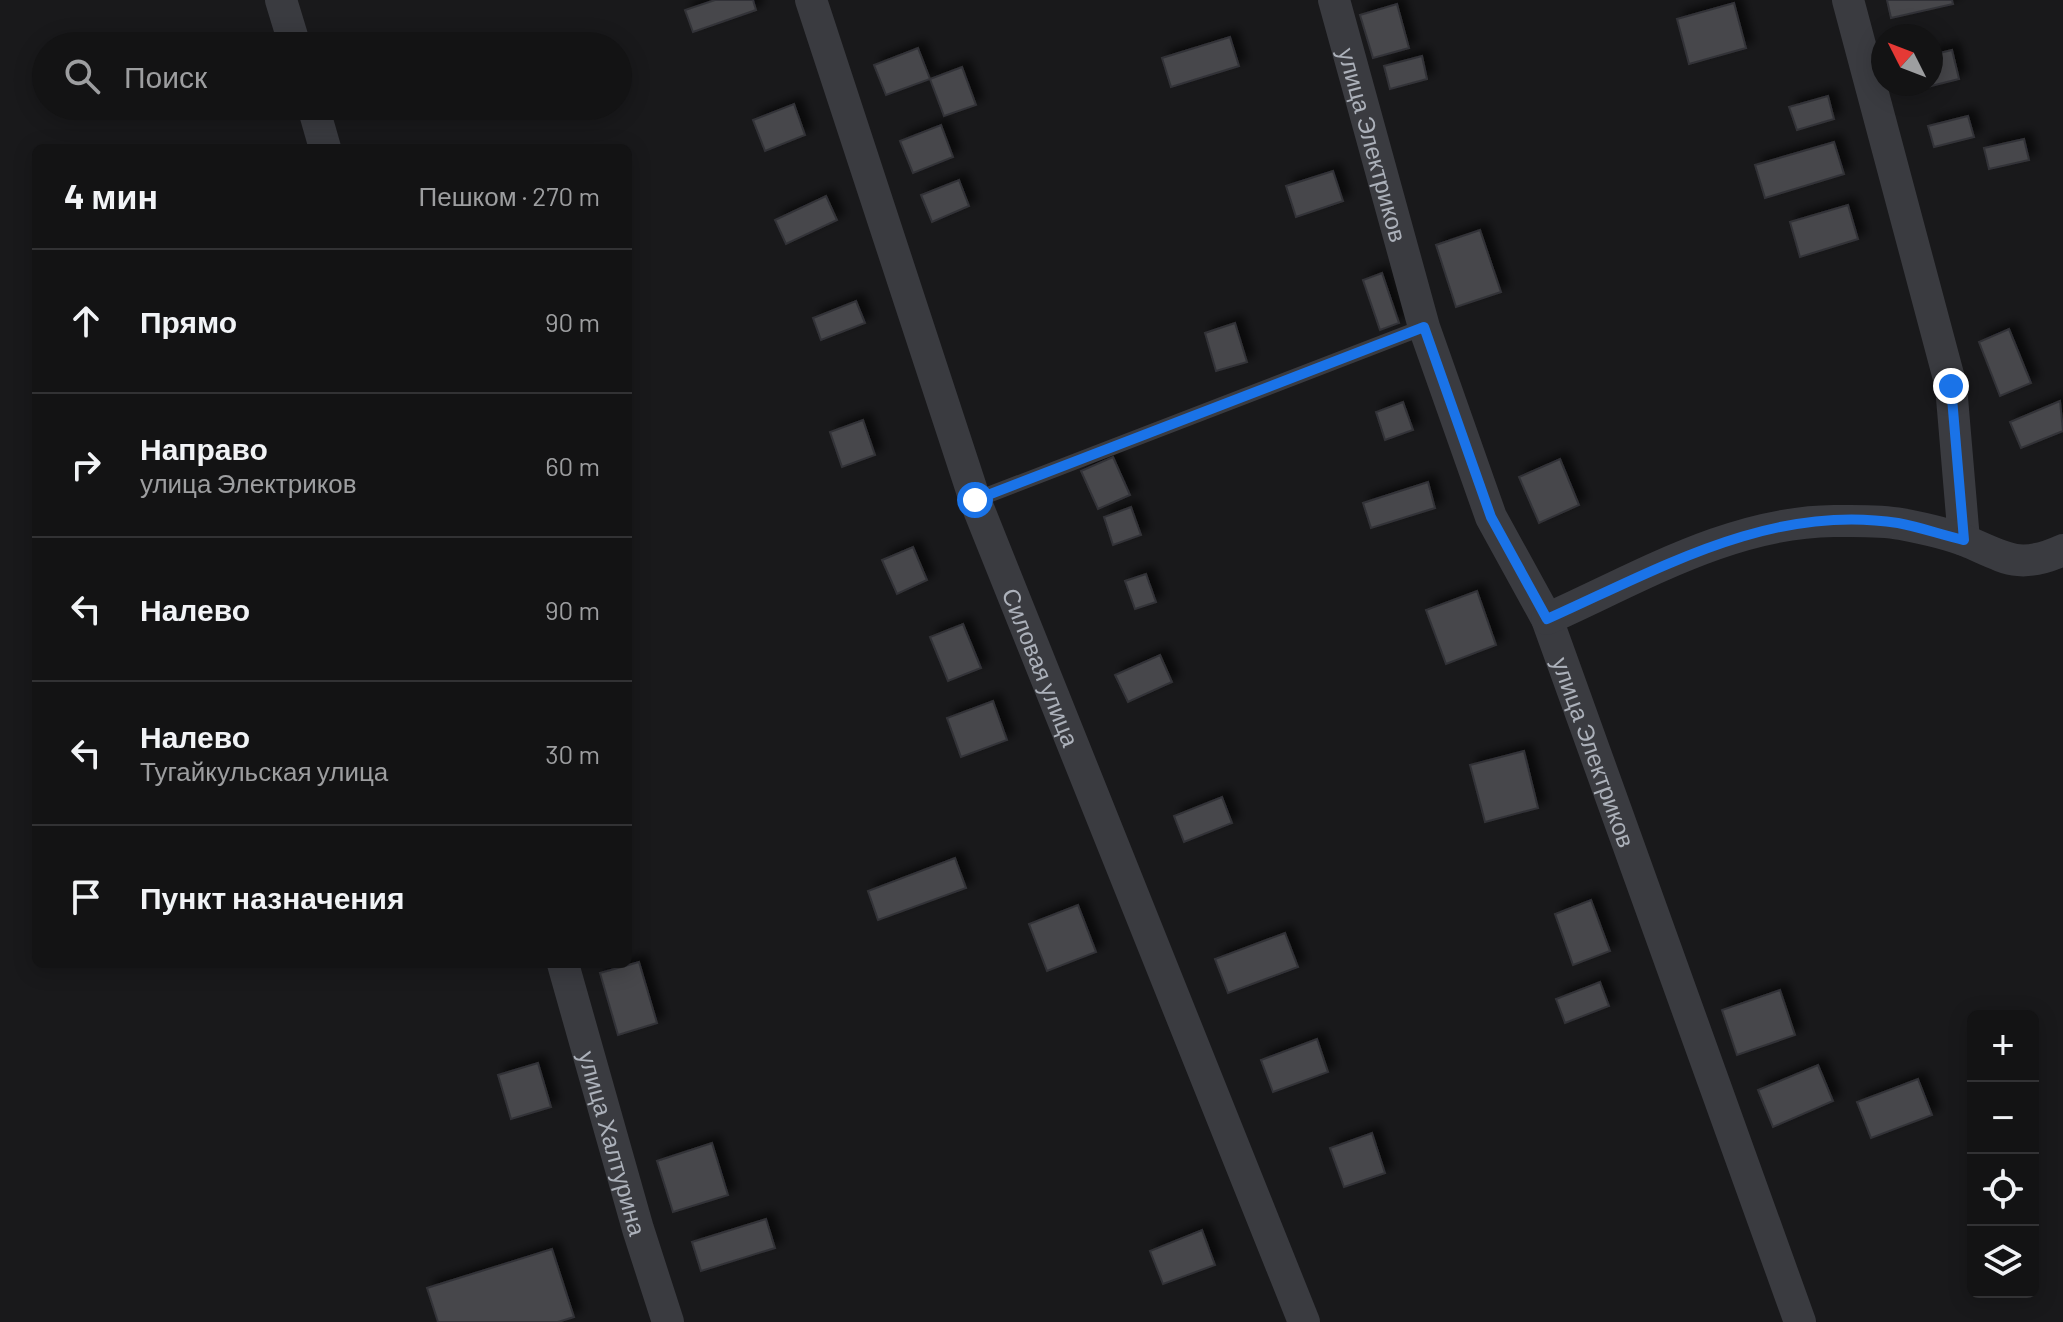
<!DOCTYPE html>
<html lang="ru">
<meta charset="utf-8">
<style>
body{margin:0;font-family:Barlow,sans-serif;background:#1c1c1d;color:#f1f3f6}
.controls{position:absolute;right:24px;bottom:24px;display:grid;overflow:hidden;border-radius:12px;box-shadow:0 4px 20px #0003}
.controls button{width:72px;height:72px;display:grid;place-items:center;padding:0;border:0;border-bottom:2px solid #323234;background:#131314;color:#f1f3f6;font:40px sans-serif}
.compass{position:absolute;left:1871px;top:24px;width:72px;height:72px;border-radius:50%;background:#131314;box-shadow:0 4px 20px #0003;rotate:312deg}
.stop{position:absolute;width:24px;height:24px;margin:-18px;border:6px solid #1a73e8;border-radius:50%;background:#fff}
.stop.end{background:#1a73e8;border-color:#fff;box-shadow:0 2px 8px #0008}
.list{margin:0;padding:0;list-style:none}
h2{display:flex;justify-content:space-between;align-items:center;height:104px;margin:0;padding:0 32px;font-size:34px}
h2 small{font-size:26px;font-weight:400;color:#9d9ea0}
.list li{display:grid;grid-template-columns:52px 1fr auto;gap:24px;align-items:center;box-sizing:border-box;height:144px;padding:0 32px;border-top:2px solid #323234}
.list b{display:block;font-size:30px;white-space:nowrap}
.list p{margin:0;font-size:26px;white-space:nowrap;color:#9d9ea0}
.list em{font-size:26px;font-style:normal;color:#9d9ea0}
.icon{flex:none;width:44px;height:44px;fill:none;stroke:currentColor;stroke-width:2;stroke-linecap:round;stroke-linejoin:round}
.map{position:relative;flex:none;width:2063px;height:1322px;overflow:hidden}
.search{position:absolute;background:#131314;box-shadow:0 4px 20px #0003;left:32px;top:32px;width:600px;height:88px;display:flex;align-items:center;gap:20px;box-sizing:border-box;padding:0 28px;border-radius:44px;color:#9d9ea0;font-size:30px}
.panel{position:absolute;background:#131314;box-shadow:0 4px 20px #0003;left:32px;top:144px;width:600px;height:824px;border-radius:12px}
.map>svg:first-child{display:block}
.building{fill:#46474b;stroke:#333337;stroke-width:2;filter:url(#shadow)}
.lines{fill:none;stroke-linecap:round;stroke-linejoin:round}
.service{stroke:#3a3b40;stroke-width:16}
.minor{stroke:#3a3b40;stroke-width:32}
.route{stroke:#1a73e8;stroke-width:10}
.labels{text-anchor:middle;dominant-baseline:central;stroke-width:8;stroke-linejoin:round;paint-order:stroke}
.street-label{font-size:24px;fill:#acb1ba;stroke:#141416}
</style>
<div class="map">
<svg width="2063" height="1322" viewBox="0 0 2063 1322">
<defs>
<filter id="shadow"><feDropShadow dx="7" dy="-7" stdDeviation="4" flood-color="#0009"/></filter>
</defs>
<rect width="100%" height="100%" fill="#19191b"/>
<!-- building -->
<g class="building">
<polygon points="715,0 753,0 756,10 693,32 685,10"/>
<polygon points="1887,0 1952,0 1953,4 1891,18"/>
<polygon points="1734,3 1746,48 1689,64 1677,19"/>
<polygon points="1397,4 1409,48 1373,58 1360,15"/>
<polygon points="1230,37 1239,66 1171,87 1162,58"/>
<polygon points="918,48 930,79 886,95 874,65"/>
<polygon points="1952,50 1959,79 1915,90 1913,84 1931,84 1931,55"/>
<polygon points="1422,56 1427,79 1390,89 1384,66"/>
<polygon points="962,67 976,105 944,116 930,79"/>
<polygon points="1828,96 1834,119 1797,130 1789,107"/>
<polygon points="794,104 805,135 765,151 753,120"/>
<polygon points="1968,116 1974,137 1934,147 1928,126"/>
<polygon points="941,125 953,157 913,173 900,141"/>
<polygon points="2024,139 2029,160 1989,169 1984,148"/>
<polygon points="1834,142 1844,174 1765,198 1755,165"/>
<polygon points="1333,171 1343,201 1296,217 1286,186"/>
<polygon points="959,180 969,206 932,222 921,195"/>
<polygon points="826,196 837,220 786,244 775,220"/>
<polygon points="1848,205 1858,239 1800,257 1790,222"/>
<polygon points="1480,230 1501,292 1456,307 1436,245"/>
<polygon points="1382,273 1399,323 1380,330 1363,280"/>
<polygon points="856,301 865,323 821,340 813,318"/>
<polygon points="1235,323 1247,362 1216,371 1205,333"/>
<polygon points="2009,329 2031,383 2000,396 1979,342"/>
<polygon points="2060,401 2063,431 2021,448 2010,422"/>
<polygon points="1403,402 1413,430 1385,440 1376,412"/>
<polygon points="863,420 875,455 842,467 830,432"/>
<polygon points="1113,457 1130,495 1098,509 1081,471"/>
<polygon points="1560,459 1579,505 1539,523 1519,477"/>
<polygon points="1428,482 1435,508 1371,528 1363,503"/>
<polygon points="1131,507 1141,535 1113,545 1104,517"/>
<polygon points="913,547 927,580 897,594 882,560"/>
<polygon points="1146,574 1156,602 1135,609 1125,581"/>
<polygon points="1477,591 1496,645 1446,664 1426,610"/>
<polygon points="963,624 981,668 948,681 930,637"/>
<polygon points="1160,655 1172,682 1128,702 1115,675"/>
<polygon points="993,701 1007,740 961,757 947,718"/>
<polygon points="1524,751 1538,808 1485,822 1470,765"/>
<polygon points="1222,797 1232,823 1184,842 1174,816"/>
<polygon points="955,858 966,888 878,920 868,891"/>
<polygon points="1591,900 1610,951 1573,965 1555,914"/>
<polygon points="1078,905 1096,952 1047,971 1029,924"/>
<polygon points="1285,933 1298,967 1228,993 1215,959"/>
<polygon points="639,962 657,1023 618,1035 600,973"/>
<polygon points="1600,982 1609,1006 1565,1023 1556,999"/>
<polygon points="1780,990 1795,1035 1737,1055 1722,1010"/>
<polygon points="1317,1039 1328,1072 1273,1092 1261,1060"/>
<polygon points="538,1063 551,1107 511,1119 498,1075"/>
<polygon points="1818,1065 1833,1101 1773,1127 1758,1090"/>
<polygon points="1918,1079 1932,1115 1871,1138 1857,1102"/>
<polygon points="1372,1133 1385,1173 1344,1187 1330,1148"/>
<polygon points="712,1143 728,1195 673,1212 657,1161"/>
<polygon points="766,1219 775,1248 701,1271 692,1242"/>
<polygon points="1202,1230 1215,1265 1163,1284 1150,1251"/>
<polygon points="552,1249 574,1317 558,1322 438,1322 427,1288"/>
</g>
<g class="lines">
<!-- service -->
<polyline class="service" points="975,500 1424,327"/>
<!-- minor -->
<g class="minor">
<polyline points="281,0 295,46"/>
<path id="s1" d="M811,0L975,500L1304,1322"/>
<path id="s2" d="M1334,0L1424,327L1491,517L1547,619L1800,1322"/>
<polyline points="1848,0 1951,386 1964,540"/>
<polyline points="313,106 325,148"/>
<path d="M1547,619C1639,578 1731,522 1834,521C1855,521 1880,520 1901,524C1922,528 1946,533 1966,541C2006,558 2019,570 2063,550"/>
<path id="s3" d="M563,964L638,1229L668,1322"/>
</g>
</g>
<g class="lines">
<!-- route -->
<path class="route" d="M975,500L1424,327L1491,517L1547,619C1659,569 1771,503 1898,523C1920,527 1942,535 1964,540L1951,386"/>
</g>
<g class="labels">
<!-- street labels -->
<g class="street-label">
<text stroke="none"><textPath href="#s2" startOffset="150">улица Электриков</textPath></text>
<text stroke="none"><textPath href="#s1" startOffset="706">Силовая улица</textPath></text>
<text stroke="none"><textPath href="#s2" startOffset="798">улица Электриков</textPath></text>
<text stroke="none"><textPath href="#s3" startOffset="186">улица Халтурина</textPath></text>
</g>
</g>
</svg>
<div class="controls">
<button>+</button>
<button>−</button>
<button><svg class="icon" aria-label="locate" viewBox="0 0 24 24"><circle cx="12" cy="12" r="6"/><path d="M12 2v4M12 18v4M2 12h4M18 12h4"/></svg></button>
<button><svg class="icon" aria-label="layers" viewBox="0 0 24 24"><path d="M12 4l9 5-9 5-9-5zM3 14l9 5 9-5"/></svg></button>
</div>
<svg class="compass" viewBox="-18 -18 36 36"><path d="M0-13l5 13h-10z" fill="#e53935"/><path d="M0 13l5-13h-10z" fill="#9d9ea0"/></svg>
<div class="stop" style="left:975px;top:500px"></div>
<div class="stop end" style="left:1951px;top:386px"></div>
<div class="search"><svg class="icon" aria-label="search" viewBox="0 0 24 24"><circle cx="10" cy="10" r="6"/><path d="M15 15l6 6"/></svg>Поиск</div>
<section class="panel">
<h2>4 мин<small>Пешком · 270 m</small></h2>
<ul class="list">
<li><svg class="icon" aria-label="ahead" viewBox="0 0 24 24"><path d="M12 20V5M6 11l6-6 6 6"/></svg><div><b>Прямо</b></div><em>90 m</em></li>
<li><svg class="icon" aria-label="right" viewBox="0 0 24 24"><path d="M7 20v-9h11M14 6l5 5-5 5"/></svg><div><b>Направо</b><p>улица Электриков</p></div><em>60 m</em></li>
<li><svg class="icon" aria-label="left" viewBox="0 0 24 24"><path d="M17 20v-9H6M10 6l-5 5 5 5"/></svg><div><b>Налево</b></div><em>90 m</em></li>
<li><svg class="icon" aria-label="left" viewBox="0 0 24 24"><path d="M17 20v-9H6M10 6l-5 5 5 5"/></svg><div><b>Налево</b><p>Тугайкульская улица</p></div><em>30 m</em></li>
<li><svg class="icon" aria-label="arrive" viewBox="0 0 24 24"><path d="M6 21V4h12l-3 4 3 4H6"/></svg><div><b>Пункт назначения</b></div></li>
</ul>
</section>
</div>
